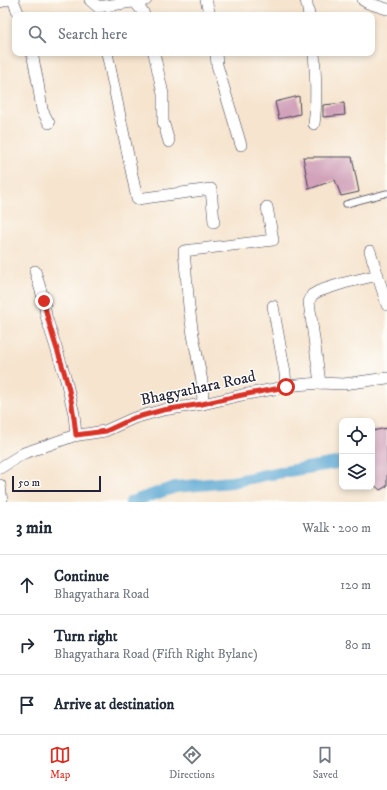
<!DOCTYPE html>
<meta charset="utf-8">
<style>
body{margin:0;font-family:"IM FELL DW Pica",serif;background:#f2f2f3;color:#1f2937}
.controls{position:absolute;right:12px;bottom:12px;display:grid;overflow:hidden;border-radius:8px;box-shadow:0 2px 6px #0003}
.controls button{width:36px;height:36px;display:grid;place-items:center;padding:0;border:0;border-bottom:1px solid #e0e1e3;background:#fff;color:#1f2937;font:20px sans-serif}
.scale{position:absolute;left:12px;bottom:10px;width:89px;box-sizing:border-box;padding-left:4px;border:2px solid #22223b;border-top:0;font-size:11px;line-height:14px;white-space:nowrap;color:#22223b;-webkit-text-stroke:3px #fdfcf7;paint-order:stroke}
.stop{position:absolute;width:12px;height:12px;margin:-9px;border:3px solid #d93025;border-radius:50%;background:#fff}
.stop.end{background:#d93025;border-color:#fff;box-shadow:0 1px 4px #0008}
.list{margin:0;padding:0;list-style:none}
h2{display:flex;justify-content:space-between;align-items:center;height:52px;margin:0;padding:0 16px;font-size:17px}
h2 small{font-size:13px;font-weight:400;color:#747a83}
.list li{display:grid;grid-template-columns:26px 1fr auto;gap:12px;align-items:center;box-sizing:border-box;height:60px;padding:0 16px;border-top:1px solid #e0e1e3}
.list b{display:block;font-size:15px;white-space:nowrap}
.list p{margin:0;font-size:13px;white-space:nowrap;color:#747a83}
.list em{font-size:13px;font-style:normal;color:#747a83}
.icon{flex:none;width:22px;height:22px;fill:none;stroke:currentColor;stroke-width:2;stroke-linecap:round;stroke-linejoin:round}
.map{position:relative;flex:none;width:387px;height:502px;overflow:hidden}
.search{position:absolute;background:#fff;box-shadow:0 2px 6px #0003;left:12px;right:12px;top:12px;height:44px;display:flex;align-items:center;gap:10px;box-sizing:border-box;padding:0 14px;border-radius:8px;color:#747a83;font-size:15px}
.sheet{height:232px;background:#fff}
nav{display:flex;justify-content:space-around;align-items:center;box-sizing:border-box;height:56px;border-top:1px solid #e0e1e3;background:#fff;font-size:11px;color:#747a83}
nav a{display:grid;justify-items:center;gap:2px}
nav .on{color:#d93025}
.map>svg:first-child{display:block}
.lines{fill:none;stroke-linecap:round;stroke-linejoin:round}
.canal{stroke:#59a6d2;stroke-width:12}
.building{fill:#d1a2ba}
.lane-casing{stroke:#423f51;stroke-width:7}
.street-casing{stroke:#423f51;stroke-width:12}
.lane{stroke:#fff;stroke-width:5.5}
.street{stroke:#fff;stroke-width:11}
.route{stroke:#d93025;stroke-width:5}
.labels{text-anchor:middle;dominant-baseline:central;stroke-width:3;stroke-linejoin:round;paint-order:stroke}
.street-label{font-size:16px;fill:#22223b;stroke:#fdfcf7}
</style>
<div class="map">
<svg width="387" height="502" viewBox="0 0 387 502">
<rect width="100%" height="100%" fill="#fdfcf7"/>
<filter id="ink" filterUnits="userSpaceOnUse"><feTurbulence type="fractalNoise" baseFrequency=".025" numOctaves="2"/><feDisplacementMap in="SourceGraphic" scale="8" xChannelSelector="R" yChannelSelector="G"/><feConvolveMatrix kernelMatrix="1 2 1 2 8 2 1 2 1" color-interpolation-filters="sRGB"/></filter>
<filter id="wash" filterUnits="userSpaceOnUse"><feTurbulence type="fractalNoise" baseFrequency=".012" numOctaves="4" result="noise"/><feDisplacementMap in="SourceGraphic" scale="16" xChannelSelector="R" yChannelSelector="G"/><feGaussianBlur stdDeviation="0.9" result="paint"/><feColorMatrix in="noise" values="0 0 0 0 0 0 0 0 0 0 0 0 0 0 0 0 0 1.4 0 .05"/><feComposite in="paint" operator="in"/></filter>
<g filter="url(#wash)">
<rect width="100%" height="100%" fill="#f6e4ce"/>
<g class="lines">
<!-- canal -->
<polyline class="canal" points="131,502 175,487 232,482 265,475 342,462"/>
</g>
<g id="blocks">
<!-- building -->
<g class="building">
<polygon points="299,96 300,114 279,119 275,102"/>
<polygon points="344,103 345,115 323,117 323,105"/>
<polygon points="303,157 352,157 359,192 341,196 335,180 309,189"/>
<polygon points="387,428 387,486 380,490 372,483 372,431"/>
</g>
</g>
</g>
<g filter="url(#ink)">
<use href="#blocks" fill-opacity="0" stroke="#423f51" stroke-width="1"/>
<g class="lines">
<defs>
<polyline id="lane" points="346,204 387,193"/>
<g id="street">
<polyline points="13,0 19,15"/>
<polyline points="90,0 98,7 146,0"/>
<polyline points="206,0 210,15"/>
<polyline points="306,0 309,15"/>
<polyline points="363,0 368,3 387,9"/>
<polyline points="0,2 6,0"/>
<polyline points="135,2 143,12 144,15"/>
<polyline points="32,53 38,83 42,110 49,123"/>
<polyline points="107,53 137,199 211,189 214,222"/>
<polyline points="154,53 163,94 163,121 169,142"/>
<polyline points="216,53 217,65 241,145"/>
<path d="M314,53C316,77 317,101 314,124"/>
<polyline points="370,251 387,305"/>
<polyline points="35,271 44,301 46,316 65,376 74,414 76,435"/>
<polyline points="273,306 285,373 286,387"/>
<polyline points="320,383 309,302 312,295 319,291 344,283 378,275"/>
<polyline points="203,404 202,381 193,335 189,307 184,251 273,240 267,207"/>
<polyline points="0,468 24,453 48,445 73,436 105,431 134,418 163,410 203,404 242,395 296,385 320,383 344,384 387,378"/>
<polyline points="0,485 2,502"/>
</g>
</defs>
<!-- lane casing -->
<use href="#lane" class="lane-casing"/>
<!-- street casing -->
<use href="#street" class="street-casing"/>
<!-- lane -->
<use href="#lane" class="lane"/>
<!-- street -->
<use href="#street" class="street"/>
</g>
</g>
<g class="lines" filter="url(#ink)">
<!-- route -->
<path class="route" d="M44,301C48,326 58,350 65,375C71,394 74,415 76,435L106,431L134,418L163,410L202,404L242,395L286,387"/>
</g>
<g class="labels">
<!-- street labels -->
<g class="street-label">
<text transform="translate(198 388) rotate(-12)">Bhagyathara Road</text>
</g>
</g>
</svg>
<div class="controls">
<button><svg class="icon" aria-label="locate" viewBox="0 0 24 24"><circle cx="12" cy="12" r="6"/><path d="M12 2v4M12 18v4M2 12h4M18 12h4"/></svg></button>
<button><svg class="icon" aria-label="layers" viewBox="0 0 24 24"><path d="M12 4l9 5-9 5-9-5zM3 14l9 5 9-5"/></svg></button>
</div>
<div class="scale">50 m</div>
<div class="stop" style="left:286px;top:387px"></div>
<div class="stop end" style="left:44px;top:301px"></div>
<div class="search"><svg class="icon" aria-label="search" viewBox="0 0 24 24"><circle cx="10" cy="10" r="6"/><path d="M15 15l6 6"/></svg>Search here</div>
</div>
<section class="sheet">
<h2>3 min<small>Walk · 200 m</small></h2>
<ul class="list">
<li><svg class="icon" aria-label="ahead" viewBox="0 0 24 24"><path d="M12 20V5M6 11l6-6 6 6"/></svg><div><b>Continue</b><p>Bhagyathara Road</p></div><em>120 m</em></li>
<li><svg class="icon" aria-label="right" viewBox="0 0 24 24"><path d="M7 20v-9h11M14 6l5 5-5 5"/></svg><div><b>Turn right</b><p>Bhagyathara Road (Fifth Right Bylane)</p></div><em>80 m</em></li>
<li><svg class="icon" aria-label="arrive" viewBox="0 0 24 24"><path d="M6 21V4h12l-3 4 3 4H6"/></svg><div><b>Arrive at destination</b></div></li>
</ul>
</section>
<nav>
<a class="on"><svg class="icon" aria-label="map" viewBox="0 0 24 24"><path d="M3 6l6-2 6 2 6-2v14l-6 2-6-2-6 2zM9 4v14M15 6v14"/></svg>Map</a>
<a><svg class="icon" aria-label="directions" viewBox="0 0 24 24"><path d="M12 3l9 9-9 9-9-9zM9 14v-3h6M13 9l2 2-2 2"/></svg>Directions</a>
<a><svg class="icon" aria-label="saved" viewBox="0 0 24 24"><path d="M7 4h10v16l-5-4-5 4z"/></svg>Saved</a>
</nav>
